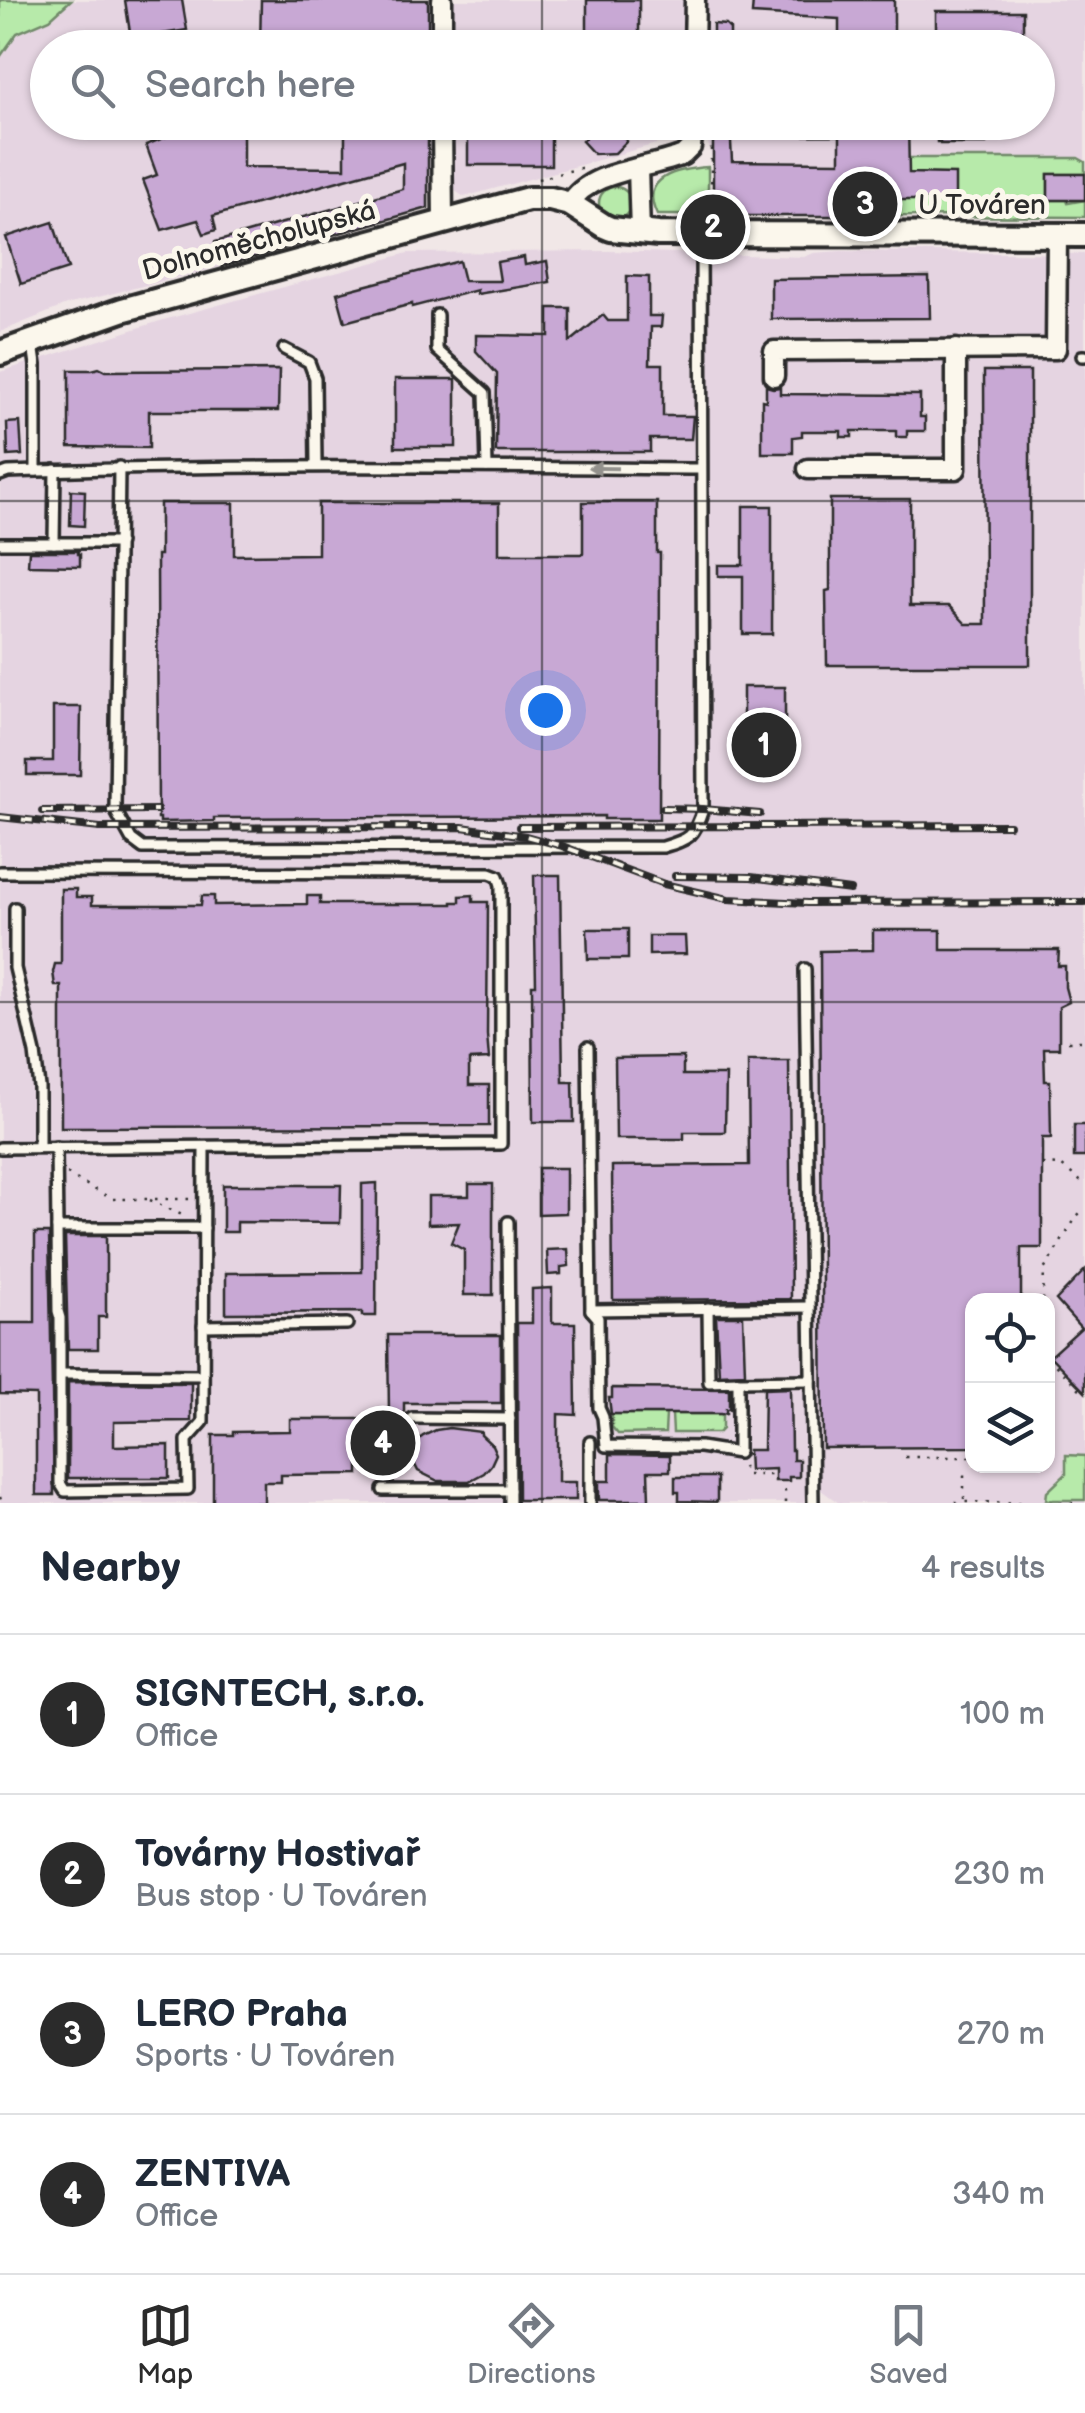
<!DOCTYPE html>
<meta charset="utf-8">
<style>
body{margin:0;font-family:"Balsamiq Sans",sans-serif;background:#f6f6f7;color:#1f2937}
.controls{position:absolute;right:30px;bottom:30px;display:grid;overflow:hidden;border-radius:20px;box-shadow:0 2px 8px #0004}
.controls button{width:90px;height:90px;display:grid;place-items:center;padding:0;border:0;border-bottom:2px solid #e0e1e3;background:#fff;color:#1f2937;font:50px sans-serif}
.you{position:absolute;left:545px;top:710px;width:35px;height:35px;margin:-25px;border:8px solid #fff;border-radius:50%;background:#1a73e8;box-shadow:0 0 0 15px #1a73e833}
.badge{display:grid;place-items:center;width:65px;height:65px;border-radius:50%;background:#2b2b2b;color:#fff;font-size:32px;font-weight:700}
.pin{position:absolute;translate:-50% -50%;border:5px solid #fff;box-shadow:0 2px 10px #0006}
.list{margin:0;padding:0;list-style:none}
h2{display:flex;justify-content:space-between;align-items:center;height:130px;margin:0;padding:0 40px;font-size:42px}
h2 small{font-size:32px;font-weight:400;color:#747a83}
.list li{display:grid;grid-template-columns:65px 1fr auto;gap:30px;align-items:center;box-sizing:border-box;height:160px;padding:0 40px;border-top:2px solid #e0e1e3}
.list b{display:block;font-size:38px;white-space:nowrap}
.list p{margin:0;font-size:32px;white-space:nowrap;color:#747a83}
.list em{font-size:32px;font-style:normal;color:#747a83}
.icon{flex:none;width:55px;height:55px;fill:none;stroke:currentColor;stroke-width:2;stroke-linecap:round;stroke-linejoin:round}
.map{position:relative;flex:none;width:1085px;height:1503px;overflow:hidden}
.search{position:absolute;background:#fff;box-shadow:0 2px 8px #0004;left:30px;right:30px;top:30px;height:110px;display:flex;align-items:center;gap:25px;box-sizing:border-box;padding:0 35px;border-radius:55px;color:#747a83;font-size:38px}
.sheet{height:770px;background:#fff}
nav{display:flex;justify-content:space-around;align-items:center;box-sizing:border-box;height:140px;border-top:2px solid #e0e1e3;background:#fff;font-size:28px;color:#747a83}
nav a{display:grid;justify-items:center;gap:5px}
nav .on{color:#2b2b2b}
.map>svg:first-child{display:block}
.built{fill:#e5d4e1;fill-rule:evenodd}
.green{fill:#b7eaaa;stroke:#718a6a;stroke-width:2.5}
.building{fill:#c8a8d4;stroke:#2b2b2b;stroke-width:2.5}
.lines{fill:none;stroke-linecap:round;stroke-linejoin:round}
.lane-casing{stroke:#2b2b2b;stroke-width:16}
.street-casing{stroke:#2b2b2b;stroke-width:25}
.secondary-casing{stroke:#2b2b2b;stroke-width:30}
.path{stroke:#2b2b2b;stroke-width:2.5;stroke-dasharray:2.5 8;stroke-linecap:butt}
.lane{stroke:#fbf7ec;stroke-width:9}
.street{stroke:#fbf7ec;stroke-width:18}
.secondary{stroke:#fbf7ec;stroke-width:22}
.rail-casing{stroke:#2b2b2b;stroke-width:8}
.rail{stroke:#fbf7ec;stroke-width:4;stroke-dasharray:11;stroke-linecap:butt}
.oneway{fill:#93918c}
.grid{fill:none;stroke:#2b2b2b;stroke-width:2.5;stroke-opacity:0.55}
.labels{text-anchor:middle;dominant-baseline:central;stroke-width:10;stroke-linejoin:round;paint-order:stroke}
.street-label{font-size:28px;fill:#2b2b2b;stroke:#fbf7ec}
</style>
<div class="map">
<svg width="1085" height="1503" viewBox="0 0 1085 1503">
<rect width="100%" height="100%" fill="#f1e7e7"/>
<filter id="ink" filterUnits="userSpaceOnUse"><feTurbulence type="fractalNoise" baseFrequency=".01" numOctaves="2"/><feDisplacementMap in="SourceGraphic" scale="20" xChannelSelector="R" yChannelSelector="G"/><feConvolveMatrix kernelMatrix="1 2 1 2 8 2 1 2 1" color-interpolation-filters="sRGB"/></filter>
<g filter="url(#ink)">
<!-- built -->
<g class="built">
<path d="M71,0H1085V217L713,216V161L707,139H674L464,197L454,190L429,192L428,208L215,268L66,305L0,332V57L17,33L50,19ZM48,48H1038V122H48Z"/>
<path d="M609,251L804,257L814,253L840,251L1085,254V1503H839L821,1490L805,1497L804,1503H0V372L160,321L408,253ZM972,1300H1048V1466H972Z"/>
</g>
<!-- green -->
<g class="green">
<polygon points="0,0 71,0 50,19 17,33 0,57"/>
<polygon points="889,158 1078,158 1085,162 1085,174 1048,174 1048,200 1067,200 1068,203 1085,200 1085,217 897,216 897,202 889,202"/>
<path d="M708,167V215H657C638,176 679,169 708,167Z"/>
<circle cx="615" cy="203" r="16"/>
<polygon points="612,1414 666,1414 665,1433 618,1434 612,1427"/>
<polygon points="672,1414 722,1414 722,1429 718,1433 673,1433"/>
<polygon points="1066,1455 1085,1456 1085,1500 1046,1500 1047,1492 1066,1474"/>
</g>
<!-- building -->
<g class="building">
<polygon points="125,0 182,0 187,30 131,39"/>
<polygon points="261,0 428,0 428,48 352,48 352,36 301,36 301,48 260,48"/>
<rect x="587" y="0" width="52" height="48"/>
<polygon points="753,0 894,0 894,48 839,48 839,19 752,14"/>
<rect x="936" y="11" width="87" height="37"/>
<polygon points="713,24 726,25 730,29 730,48 713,48"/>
<polygon points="345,122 428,122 428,208 222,266 215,242 403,189 403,163 213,216 216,230 204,234 198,220 162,230 143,180 157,175 146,145 168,136 166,131 243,132 243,167 345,168"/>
<rect x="468" y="122" width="83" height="43"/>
<polygon points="587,122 622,122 622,136 627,141 615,153 594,154 582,141 587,136"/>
<polygon points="713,122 730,122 732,161 840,162 840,135 752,136 752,122 908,122 909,173 955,174 955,200 897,200 897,216 713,216"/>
<polygon points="936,122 986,122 986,144 940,144 940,142 937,142"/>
<rect x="1048" y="174" width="37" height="26"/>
<polygon points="53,222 68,269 21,284 6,237"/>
<polygon points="524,257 525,265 547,261 550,282 477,294 477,290 412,307 412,304 345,322 337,293 459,261 464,281 500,281 497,262"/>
<polygon points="627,276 649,277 649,316 662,316 661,327 651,327 650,364 663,364 663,416 693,416 691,439 650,439 650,452 496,452 497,374 476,351 476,335 549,336 549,308 570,308 570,342 603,315 608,321 627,321"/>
<polygon points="929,277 930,318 771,319 771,279"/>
<polygon points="99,368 105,371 279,370 278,411 149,411 149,448 69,447 69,370 92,370"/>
<polygon points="984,371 1030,371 1030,665 827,665 826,591 830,590 830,499 910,499 910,606 949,606 966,624 985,624"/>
<rect x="395" y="379" width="61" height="68"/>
<polygon points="766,386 773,388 780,387 780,394 920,395 920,417 925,417 925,431 907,431 907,437 896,437 896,431 852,431 852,437 841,437 841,431 802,431 802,436 793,437 793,453 762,453 762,400 766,401"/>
<polygon points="20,422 22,455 8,456 7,423"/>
<polygon points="71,490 85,491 84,526 70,525"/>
<polygon points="583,502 657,502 657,553 660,553 659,819 604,819 604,816 214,818 214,821 160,822 160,818 158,818 157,555 160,555 160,503 234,503 234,555 318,554 318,503 499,503 499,554 583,554"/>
<polygon points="743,506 772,506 772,634 743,634 743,576 718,576 718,565 743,565"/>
<polygon points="29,551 78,551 78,554 80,554 80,566 28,565"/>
<rect x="743" y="687" width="42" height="73"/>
<polygon points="53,707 81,707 80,775 27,775 27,761 53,761"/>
<polygon points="534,875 560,875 563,1082 573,1082 574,1122 533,1122 532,985 536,985"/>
<polygon points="61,889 76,889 76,897 92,897 92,905 201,905 202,896 214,896 214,905 307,904 307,896 320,896 320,904 452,904 452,902 460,902 460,896 473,895 473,902 488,902 487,1035 489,1059 469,1060 469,1085 489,1085 489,1126 61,1127 61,986 55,986 53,972 55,964 61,964"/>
<polygon points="587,929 628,929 628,959 588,959"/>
<polygon points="873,930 941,930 941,950 1059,950 1058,966 1065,966 1065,987 1069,1002 1059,1007 1059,1048 1044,1048 1045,1081 1050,1081 1051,1138 1042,1138 1042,1248 1021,1248 1021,1300 972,1300 972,1447 823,1448 820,951 873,950"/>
<polygon points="649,936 685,936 686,954 649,955"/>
<polygon points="683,1057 683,1075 726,1075 725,1132 684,1132 684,1139 616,1139 615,1058"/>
<polygon points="748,1061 789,1061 791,1299 613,1300 612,1166 749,1165"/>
<rect x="1074" y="1125" width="11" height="32"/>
<polygon points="538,1168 566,1168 566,1213 538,1214"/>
<polygon points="377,1183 376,1316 362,1316 362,1312 226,1313 226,1273 362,1272 362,1184"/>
<polygon points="469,1184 493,1184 493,1295 464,1295 464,1250 451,1243 459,1223 428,1224 428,1196 469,1196"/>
<polygon points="223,1185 341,1185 340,1223 237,1222 237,1232 223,1232"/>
<polygon points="35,1233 49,1233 54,1495 36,1495 36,1395 0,1394 0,1323 35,1323"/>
<polygon points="65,1236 106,1236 106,1317 98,1317 98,1349 68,1349"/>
<polygon points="568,1249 569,1266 561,1267 561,1274 548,1275 547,1250"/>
<polygon points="1085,1270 1085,1392 1050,1356 1081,1328 1056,1300"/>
<polygon points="552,1288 552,1323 575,1323 576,1415 558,1414 558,1482 576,1482 576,1500 518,1500 517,1323 532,1323 532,1289"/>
<polygon points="716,1316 743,1316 745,1373 719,1374"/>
<polygon points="388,1335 501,1335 501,1403 404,1403 404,1456 359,1456 359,1474 281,1475 281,1482 264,1482 264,1503 213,1503 213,1435 233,1435 233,1432 290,1431 290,1419 376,1419 376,1414 389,1414"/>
<polygon points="68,1382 191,1383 191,1421 114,1422 114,1446 169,1445 169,1478 68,1478"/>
<polygon points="612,1388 729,1389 729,1409 726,1409 726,1413 722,1414 611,1414 609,1398 612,1398"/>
<polygon points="790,1388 791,1450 793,1450 793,1460 799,1460 799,1477 789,1477 789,1481 775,1481 775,1469 749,1470 748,1450 763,1450 764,1389"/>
<polygon points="449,1428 481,1432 481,1435 492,1445 496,1454 491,1465 484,1473 469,1481 438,1481 418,1471 407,1449 423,1436 436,1430"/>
<polygon points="610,1454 670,1455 670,1471 648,1471 649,1500 599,1500 599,1481 610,1481"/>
<polygon points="675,1477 717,1477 717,1502 679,1501 679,1492 675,1492"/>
</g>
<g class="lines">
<defs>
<g id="lane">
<polyline points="437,315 437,350 485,393 487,467"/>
<polyline points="33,344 36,365 36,471"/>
<polyline points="284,349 309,362 315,378 316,465"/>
<polyline points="1082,356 1085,356"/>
<path d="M119,467L115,810L131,839L143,848L663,847C690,839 694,837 703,809L701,237"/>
<path d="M0,475L8,472C239,464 470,467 701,469"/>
<polyline points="0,543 119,543"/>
<polyline points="54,543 55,470"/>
<polyline points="0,872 490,873 498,876 501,885 501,1144 0,1148"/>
<polyline points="15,908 15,968 35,1053 39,1087 39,1147"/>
<polyline points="805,969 813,1503"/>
<polyline points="588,1047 591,1310 598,1318 599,1408 603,1417 606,1446 700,1447 738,1453 738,1381 811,1380"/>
<polyline points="56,1147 58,1311 60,1318 60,1483 65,1491 188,1489 187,1440 203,1422 204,1147"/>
<polyline points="508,1222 510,1503"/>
<polyline points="57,1228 204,1228"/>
<polyline points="708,1308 709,1382 738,1381"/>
<polyline points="591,1310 810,1307"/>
<polyline points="203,1326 347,1324"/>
<polyline points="61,1374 203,1375"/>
<polyline points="412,1418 510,1419"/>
<polyline points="590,1442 590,1503"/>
<polyline points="383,1490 510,1490"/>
</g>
<g id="street">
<polyline points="442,0 442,48"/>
<polyline points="694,48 695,0"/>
<polyline points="442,122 443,221"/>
<polyline points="638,168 640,233"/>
<path d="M570,204C588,170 650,169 683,155L691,147L693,122"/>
<polyline points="774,376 774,351 1056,349 1057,235"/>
<polyline points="808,469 956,469 956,349"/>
</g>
<polyline id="secondary" points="0,353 122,310 528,199 550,199 570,204 604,226 611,229 658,234 1085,235"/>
</defs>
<!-- lane casing -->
<use href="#lane" class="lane-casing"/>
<!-- street casing -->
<use href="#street" class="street-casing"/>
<!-- secondary casing -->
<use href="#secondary" class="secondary-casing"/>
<!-- path -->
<g class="path">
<polyline points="538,179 588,166"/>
<polyline points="711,214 711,122"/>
<polyline points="1068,1041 1085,1041"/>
<polyline points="1042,1164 1061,1165 1085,1185"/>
<polyline points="67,1174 112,1199 193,1199"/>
<polyline points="150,1200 184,1216"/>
<polyline points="1043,1300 1044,1270 1077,1216 1085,1208"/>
<polyline points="1048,1358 1085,1394"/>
<polyline points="382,1456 383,1479"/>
<polyline points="905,1457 972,1457"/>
<polyline points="743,1466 746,1475 775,1475"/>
<polyline points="0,1497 2,1503"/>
<polyline points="964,1499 964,1475"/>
<polyline points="955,1502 1073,1503"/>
<polyline points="785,1503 785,1481"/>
</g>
<!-- lane -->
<use href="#lane" class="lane"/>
<!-- street -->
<use href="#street" class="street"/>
<!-- secondary -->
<use href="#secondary" class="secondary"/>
<defs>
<g id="rail">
<polyline points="663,808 703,809 760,814"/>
<polyline points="42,811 157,810"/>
<polyline points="0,817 100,828 462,827 526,836 562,846 664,884 728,899 807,903 1085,902"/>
<polyline points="519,827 1009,825"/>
<polyline points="675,876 751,877 850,890"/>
</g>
</defs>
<!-- rail casing -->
<use href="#rail" class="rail-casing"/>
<!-- rail -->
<use href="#rail" class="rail"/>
</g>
<!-- one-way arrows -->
<defs><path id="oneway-solid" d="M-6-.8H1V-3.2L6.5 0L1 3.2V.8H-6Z" transform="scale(2.5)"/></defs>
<use class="oneway" href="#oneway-solid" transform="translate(603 468) rotate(-179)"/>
</g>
<!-- grid -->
<path class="grid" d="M542,0V48M542,122V1503M0,501H1085M0,1002H1085"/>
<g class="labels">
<!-- street labels -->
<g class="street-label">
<text x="982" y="205">U Továren</text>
<text transform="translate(259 241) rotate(-15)">Dolnoměcholupská</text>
</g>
</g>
</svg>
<div class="controls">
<button><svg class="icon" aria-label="locate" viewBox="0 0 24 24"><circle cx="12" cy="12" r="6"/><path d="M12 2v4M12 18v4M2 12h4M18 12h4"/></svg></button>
<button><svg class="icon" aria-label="layers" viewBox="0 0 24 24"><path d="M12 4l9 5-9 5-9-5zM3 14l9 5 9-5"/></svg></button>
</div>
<div class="you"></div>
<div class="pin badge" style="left:764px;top:745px">1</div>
<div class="pin badge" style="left:713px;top:227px">2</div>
<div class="pin badge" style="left:865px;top:204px">3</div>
<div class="pin badge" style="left:383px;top:1443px">4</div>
<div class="search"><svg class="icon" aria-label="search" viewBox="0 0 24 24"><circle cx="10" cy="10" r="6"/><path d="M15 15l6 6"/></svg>Search here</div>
</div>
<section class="sheet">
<h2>Nearby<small>4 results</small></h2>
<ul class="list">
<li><span class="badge">1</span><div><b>SIGNTECH, s.r.o.</b><p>Office</p></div><em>100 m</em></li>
<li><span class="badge">2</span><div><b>Továrny Hostivař</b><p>Bus stop · U Továren</p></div><em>230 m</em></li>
<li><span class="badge">3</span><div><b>LERO Praha</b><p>Sports · U Továren</p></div><em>270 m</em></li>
<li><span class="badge">4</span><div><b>ZENTIVA</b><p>Office</p></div><em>340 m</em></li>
</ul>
</section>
<nav>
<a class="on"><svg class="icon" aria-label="map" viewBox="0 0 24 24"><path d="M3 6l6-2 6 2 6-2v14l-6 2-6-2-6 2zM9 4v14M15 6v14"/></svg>Map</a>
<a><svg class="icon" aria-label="directions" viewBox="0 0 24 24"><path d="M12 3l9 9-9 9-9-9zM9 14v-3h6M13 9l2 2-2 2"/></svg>Directions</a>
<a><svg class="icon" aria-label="saved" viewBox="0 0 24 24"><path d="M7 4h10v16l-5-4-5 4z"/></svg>Saved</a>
</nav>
